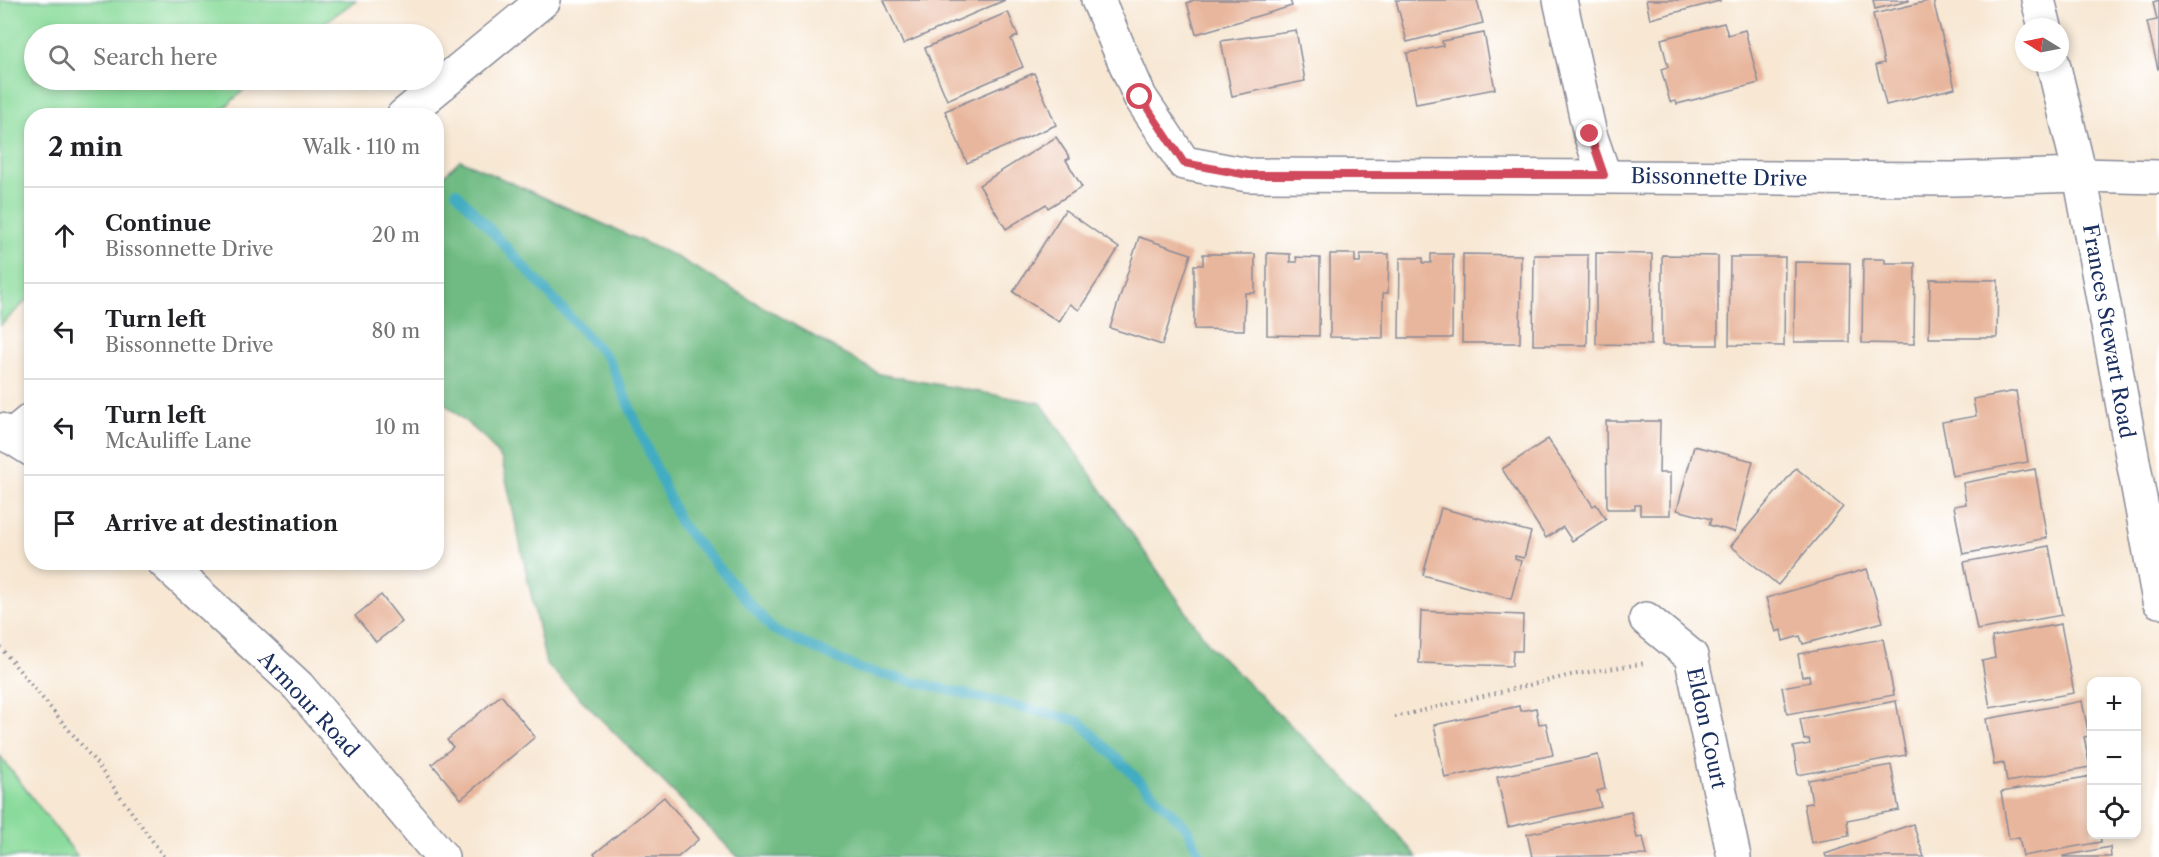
<!DOCTYPE html>
<meta charset="utf-8">
<style>
body{margin:0;font-family:"Libre Caslon Text",serif;background:#f6f6f6;color:#202124}
.controls{position:absolute;right:18px;bottom:18px;display:grid;overflow:hidden;border-radius:12px;box-shadow:0 3px 9px #0003}
.controls button{width:54px;height:54px;display:grid;place-items:center;padding:0;border:0;border-bottom:2px solid #e0e0e0;background:#fff;color:#202124;font:30px sans-serif}
.compass{position:absolute;left:2015px;top:18px;width:54px;height:54px;border-radius:50%;background:#fff;box-shadow:0 3px 9px #0003;rotate:280deg}
.stop{position:absolute;width:18px;height:18px;margin:-14px;border:4px solid #d1495b;border-radius:50%;background:#fff}
.stop.end{background:#d1495b;border-color:#fff;box-shadow:0 2px 6px #0008}
.list{margin:0;padding:0;list-style:none}
h2{display:flex;justify-content:space-between;align-items:center;height:78px;margin:0;padding:0 24px;font-size:26px}
h2 small{font-size:20px;font-weight:400;color:#757577}
.list li{display:grid;grid-template-columns:39px 1fr auto;gap:18px;align-items:center;box-sizing:border-box;height:96px;padding:0 24px;border-top:2px solid #e0e0e0}
.list b{display:block;font-size:22px;white-space:nowrap}
.list p{margin:0;font-size:20px;white-space:nowrap;color:#757577}
.list em{font-size:20px;font-style:normal;color:#757577}
.icon{flex:none;width:33px;height:33px;fill:none;stroke:currentColor;stroke-width:2;stroke-linecap:round;stroke-linejoin:round}
.map{position:relative;flex:none;width:2159px;height:857px;overflow:hidden}
.search{position:absolute;background:#fff;box-shadow:0 3px 9px #0003;left:24px;top:24px;width:420px;height:66px;display:flex;align-items:center;gap:15px;box-sizing:border-box;padding:0 21px;border-radius:33px;color:#757577;font-size:22px}
.panel{position:absolute;background:#fff;box-shadow:0 3px 9px #0003;left:24px;top:108px;width:420px;height:462px;border-radius:24px}
.map>svg:first-child{display:block}
.green{fill:#8adb9b;stroke:#52857c;stroke-width:1.5}
.forest{fill:#6fbb83;stroke:#457570;stroke-width:1.5}
.lines{fill:none;stroke-linecap:round;stroke-linejoin:round}
.stream{stroke:#42acc2;stroke-width:10}
.building{fill:#e8b69c}
.minor-casing{stroke:#898b98;stroke-width:36}
.major-casing{stroke:#898b98;stroke-width:36}
.path{stroke:#898b98;stroke-width:4;stroke-dasharray:1.5 4.5;stroke-linecap:butt}
.minor{stroke:#fff;stroke-width:33}
.major{stroke:#fff;stroke-width:33}
.route{stroke:#d1495b;stroke-width:8}
.labels{text-anchor:middle;dominant-baseline:central;stroke-width:5;stroke-linejoin:round;paint-order:stroke}
.street-label{font-size:21px;fill:#1b2f5e;stroke:#fff}
</style>
<div class="map">
<svg width="2159" height="857" viewBox="0 0 2159 857">
<rect width="100%" height="100%" fill="#fff"/>
<filter id="ink" filterUnits="userSpaceOnUse"><feTurbulence type="fractalNoise" baseFrequency=".0167" numOctaves="2"/><feDisplacementMap in="SourceGraphic" scale="12" xChannelSelector="R" yChannelSelector="G"/><feConvolveMatrix kernelMatrix="1 2 1 2 8 2 1 2 1" color-interpolation-filters="sRGB"/></filter>
<filter id="wash" filterUnits="userSpaceOnUse"><feTurbulence type="fractalNoise" baseFrequency=".008" numOctaves="4" result="noise"/><feDisplacementMap in="SourceGraphic" scale="24" xChannelSelector="R" yChannelSelector="G"/><feGaussianBlur stdDeviation="1.35" result="paint"/><feColorMatrix in="noise" values="0 0 0 0 0 0 0 0 0 0 0 0 0 0 0 0 0 1.4 0 .05"/><feComposite in="paint" operator="in"/></filter>
<g filter="url(#wash)">
<rect width="100%" height="100%" fill="#f7e7d3"/>
<!-- green -->
<g class="green">
<polygon points="0,0 356,0 309,34 34,34 34,80 254,80 217,115 32,116 31,296 0,326"/>
<polygon points="0,756 78,857 0,857"/>
</g>
<!-- forest -->
<polygon class="forest" points="460,160 675,256 879,374 1041,403 1210,646 1371,804 1417,857 738,857 546,664 502,460 486,439 437,397 437,182"/>
<g class="lines">
<!-- stream -->
<polyline class="stream" points="456,192 609,360 680,523 772,629 860,669 1079,721 1187,828 1201,857"/>
</g>
<g id="blocks">
<!-- building -->
<g class="building">
<polygon points="884,0 1005,0 903,44"/>
<polygon points="1194,0 1290,0 1292,6 1196,34 1187,3"/>
<polygon points="1396,0 1477,0 1483,23 1407,42"/>
<polygon points="1646,0 1720,0 1720,1 1650,19"/>
<polygon points="1873,0 1909,0 1909,1 1875,9"/>
<polygon points="1933,0 1955,88 1886,105 1876,65 1884,63 1873,14"/>
<polygon points="2159,0 2159,68 2158,69 2147,22 2157,20 2153,2"/>
<polygon points="1008,12 1018,36 1011,39 1023,67 947,100 925,48"/>
<polygon points="1724,23 1728,35 1745,30 1759,83 1677,104 1676,101 1670,102 1661,69 1668,67 1661,39"/>
<polygon points="1296,30 1305,81 1232,96 1221,41"/>
<polygon points="1484,33 1495,89 1416,104 1407,53 1443,46 1442,41"/>
<polygon points="1034,73 1056,125 967,163 945,111"/>
<polygon points="1056,137 1070,158 1066,160 1082,187 1048,208 1046,204 1006,229 979,185"/>
<polygon points="1065,210 1119,248 1079,310 1070,304 1059,322 1013,292"/>
<polygon points="1139,237 1191,254 1162,345 1110,328"/>
<polygon points="1267,253 1290,254 1290,262 1297,262 1296,257 1320,258 1319,336 1267,335"/>
<polygon points="1596,253 1652,254 1651,345 1596,344"/>
<polygon points="1203,254 1255,254 1255,293 1245,293 1244,330 1194,329 1194,265 1203,265"/>
<polygon points="1330,254 1355,254 1355,262 1360,262 1361,254 1389,254 1388,293 1383,293 1383,338 1330,337"/>
<polygon points="1431,254 1453,254 1452,338 1399,338 1400,258 1423,258 1423,263 1431,263"/>
<polygon points="1463,254 1521,255 1520,343 1462,343"/>
<polygon points="1534,255 1588,255 1587,345 1533,345"/>
<polygon points="1662,255 1718,256 1718,345 1662,345"/>
<polygon points="1730,257 1785,257 1784,346 1729,345"/>
<polygon points="1863,259 1885,259 1885,263 1915,263 1914,344 1862,343"/>
<polygon points="1795,262 1850,263 1849,342 1794,342"/>
<polygon points="1930,279 1998,280 1997,338 1929,338"/>
<polygon points="2016,391 2028,462 1952,476 1942,422 1976,416 1973,399"/>
<polygon points="1606,421 1660,421 1659,473 1670,473 1670,515 1640,515 1640,505 1635,505 1635,509 1607,509"/>
<polygon points="1548,439 1593,506 1596,504 1606,519 1572,541 1563,527 1546,538 1502,469"/>
<polygon points="1694,446 1753,461 1735,532 1709,525 1711,519 1677,510"/>
<polygon points="1796,468 1843,507 1778,585 1731,546"/>
<polygon points="2035,469 2047,538 1963,554 1954,506 1966,504 1963,483"/>
<polygon points="1441,508 1531,532 1524,558 1515,556 1515,559 1521,561 1511,599 1423,575"/>
<polygon points="2049,546 2062,615 1977,630 1964,562"/>
<polygon points="1867,569 1883,622 1803,644 1800,636 1783,641 1781,630 1776,632 1766,598"/>
<polygon points="381,595 402,622 376,642 355,616"/>
<polygon points="1421,611 1523,615 1522,651 1513,651 1512,666 1419,663"/>
<polygon points="2061,624 2074,693 1990,708 1982,661 1995,658 1992,637"/>
<polygon points="1883,639 1894,695 1787,714 1782,687 1810,682 1809,675 1802,677 1798,654"/>
<polygon points="501,695 535,737 461,799 432,764 453,747 447,740"/>
<polygon points="1896,701 1906,755 1798,775 1793,747 1810,744 1809,739 1804,740 1800,719"/>
<polygon points="2082,701 2089,736 2084,737 2090,767 2007,782 2004,763 1994,765 1986,719"/>
<polygon points="1519,706 1520,711 1536,708 1539,724 1546,723 1553,755 1445,778 1434,725"/>
<polygon points="1598,755 1605,789 1597,791 1601,807 1508,827 1497,777"/>
<polygon points="1891,765 1899,810 1847,820 1849,836 1811,843 1804,804 1812,803 1808,780"/>
<polygon points="2092,776 2092,834 2100,834 2101,842 2023,856 2019,837 2009,839 2001,792"/>
<polygon points="664,797 699,839 678,857 596,857 594,854"/>
<polygon points="1631,812 1637,838 1643,837 1647,855 1532,857 1527,834"/>
<polygon points="1913,824 1924,857 1826,857 1825,854"/>
<polygon points="2110,847 2111,857 2063,857 2063,856"/>
</g>
</g>
</g>
<g filter="url(#ink)">
<use href="#blocks" fill-opacity="0" stroke="#898b98" stroke-width="1.5"/>
<g class="lines">
<defs>
<g id="minor">
<polyline points="1098,0 1140,97 1184,163 1248,175 1954,179 2080,175 2159,177"/>
<polyline points="1560,0 1590,134 1604,175"/>
<polyline points="2038,0 2045,27"/>
<polyline points="2053,63 2080,175 2159,601"/>
<polyline points="403,116 544,0"/>
<polyline points="10,437 32,419"/>
<polyline points="1646,619 1691,656 1734,857"/>
</g>
<g id="major">
<polyline points="0,430 32,450"/>
<polyline points="164,562 298,686 442,857"/>
</g>
</defs>
<!-- minor casing -->
<use href="#minor" class="minor-casing"/>
<!-- major casing -->
<use href="#major" class="major-casing"/>
<!-- path -->
<g class="path">
<polyline points="0,647 94,760 164,857"/>
<polyline points="1395,717 1571,675 1646,663"/>
</g>
<!-- minor -->
<use href="#minor" class="minor"/>
<!-- major -->
<use href="#major" class="major"/>
</g>
</g>
<g class="lines" filter="url(#ink)">
<!-- route -->
<polyline class="route" points="1140,97 1184,163 1248,175 1604,175 1590,134"/>
</g>
<g class="labels">
<!-- street labels -->
<g class="street-label">
<text transform="translate(1719 177) rotate(1)">Bissonnette Drive</text>
<text transform="translate(2109 331) rotate(80)">Frances Stewart Road</text>
<text transform="translate(309 704) rotate(47)">Armour Road</text>
<text transform="translate(1707 728) rotate(78)">Eldon Court</text>
</g>
</g>
</svg>
<div class="controls">
<button>+</button>
<button>−</button>
<button><svg class="icon" aria-label="locate" viewBox="0 0 24 24"><circle cx="12" cy="12" r="6"/><path d="M12 2v4M12 18v4M2 12h4M18 12h4"/></svg></button>
</div>
<svg class="compass" viewBox="-18 -18 36 36"><path d="M0-13l5 13h-10z" fill="#e53935"/><path d="M0 13l5-13h-10z" fill="#757577"/></svg>
<div class="stop" style="left:1140px;top:97px"></div>
<div class="stop end" style="left:1590px;top:134px"></div>
<div class="search"><svg class="icon" aria-label="search" viewBox="0 0 24 24"><circle cx="10" cy="10" r="6"/><path d="M15 15l6 6"/></svg>Search here</div>
<section class="panel">
<h2>2 min<small>Walk · 110 m</small></h2>
<ul class="list">
<li><svg class="icon" aria-label="ahead" viewBox="0 0 24 24"><path d="M12 20V5M6 11l6-6 6 6"/></svg><div><b>Continue</b><p>Bissonnette Drive</p></div><em>20 m</em></li>
<li><svg class="icon" aria-label="left" viewBox="0 0 24 24"><path d="M17 20v-9H6M10 6l-5 5 5 5"/></svg><div><b>Turn left</b><p>Bissonnette Drive</p></div><em>80 m</em></li>
<li><svg class="icon" aria-label="left" viewBox="0 0 24 24"><path d="M17 20v-9H6M10 6l-5 5 5 5"/></svg><div><b>Turn left</b><p>McAuliffe Lane</p></div><em>10 m</em></li>
<li><svg class="icon" aria-label="arrive" viewBox="0 0 24 24"><path d="M6 21V4h12l-3 4 3 4H6"/></svg><div><b>Arrive at destination</b></div></li>
</ul>
</section>
</div>
